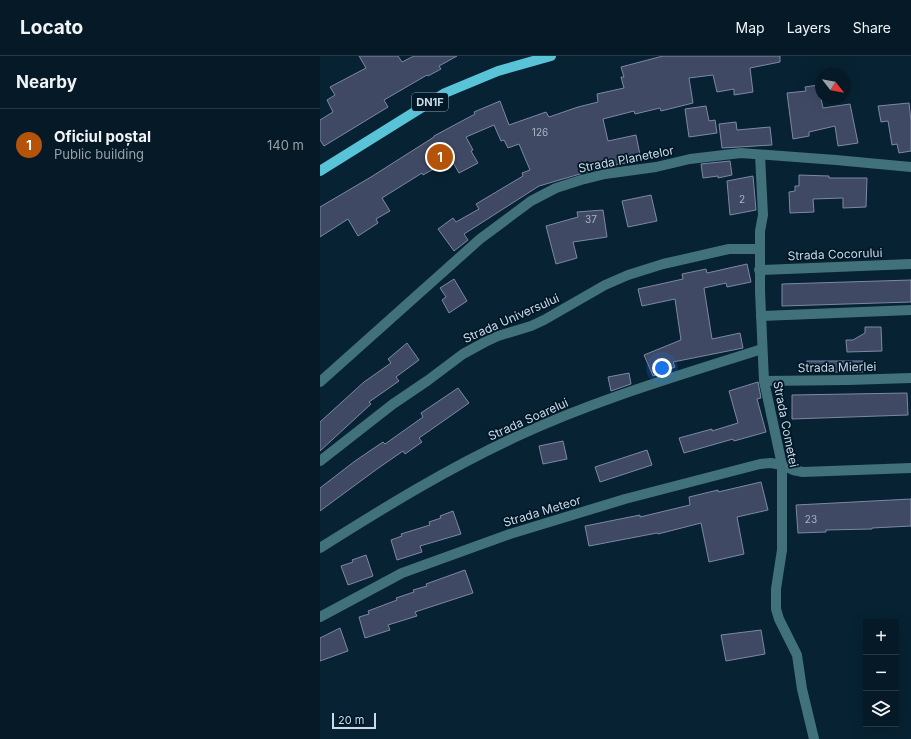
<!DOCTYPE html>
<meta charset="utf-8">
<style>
body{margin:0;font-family:Inter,sans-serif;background:#0e232e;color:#f1f3f6}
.controls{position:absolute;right:12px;bottom:12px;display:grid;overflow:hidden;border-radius:0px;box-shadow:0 4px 16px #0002}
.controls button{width:36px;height:36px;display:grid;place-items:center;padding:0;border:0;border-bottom:1px solid #263843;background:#051a26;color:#f1f3f6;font:20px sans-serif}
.compass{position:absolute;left:495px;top:12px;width:36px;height:36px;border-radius:50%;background:#051a26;box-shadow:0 4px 16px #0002;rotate:121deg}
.scale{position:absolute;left:12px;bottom:10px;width:44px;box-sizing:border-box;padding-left:4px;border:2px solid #cbdae6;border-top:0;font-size:11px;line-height:14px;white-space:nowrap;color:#cbdae6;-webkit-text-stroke:3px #001828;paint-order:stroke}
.you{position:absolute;left:342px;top:312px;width:14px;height:14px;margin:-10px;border:3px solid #fff;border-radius:50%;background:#1a73e8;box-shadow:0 0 0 6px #1a73e833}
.badge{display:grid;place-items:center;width:26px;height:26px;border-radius:50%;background:#b45309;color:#fff;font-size:13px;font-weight:700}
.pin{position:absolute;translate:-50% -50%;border:2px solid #fff;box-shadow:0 1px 4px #0006}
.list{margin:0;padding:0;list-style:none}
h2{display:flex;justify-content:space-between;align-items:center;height:52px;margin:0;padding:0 16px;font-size:17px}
h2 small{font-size:13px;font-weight:400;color:#97a1a7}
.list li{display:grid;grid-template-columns:26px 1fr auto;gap:12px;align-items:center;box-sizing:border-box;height:72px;padding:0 16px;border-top:1px solid #263843}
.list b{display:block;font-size:15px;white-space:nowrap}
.list p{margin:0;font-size:13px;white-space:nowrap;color:#97a1a7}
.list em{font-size:13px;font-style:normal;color:#97a1a7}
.icon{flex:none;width:22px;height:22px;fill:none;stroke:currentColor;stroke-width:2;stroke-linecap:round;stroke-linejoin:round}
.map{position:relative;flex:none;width:591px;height:683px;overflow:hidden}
header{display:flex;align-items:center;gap:24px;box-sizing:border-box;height:56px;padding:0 20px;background:#051a26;border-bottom:1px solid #263843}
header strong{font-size:19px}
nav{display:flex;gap:22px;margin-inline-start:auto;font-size:14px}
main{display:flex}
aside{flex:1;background:#051a26}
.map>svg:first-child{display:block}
.building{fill:#3f4963;stroke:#7d88a5}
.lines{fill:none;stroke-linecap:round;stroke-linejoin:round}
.minor{stroke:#41717a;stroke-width:10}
.major{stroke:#59c4d8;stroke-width:10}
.labels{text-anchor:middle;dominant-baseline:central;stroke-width:3.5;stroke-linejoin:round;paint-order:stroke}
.number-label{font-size:10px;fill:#a8b6c5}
.shield{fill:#001828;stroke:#8ea0ad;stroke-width:1}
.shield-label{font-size:11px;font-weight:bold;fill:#cbdae6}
.street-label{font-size:12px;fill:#cbdae6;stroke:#001828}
</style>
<header>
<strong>Locato</strong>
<nav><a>Map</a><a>Layers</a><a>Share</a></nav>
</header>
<main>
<aside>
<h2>Nearby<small></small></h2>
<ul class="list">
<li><span class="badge">1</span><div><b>Oficiul poștal</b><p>Public building</p></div><em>140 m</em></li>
</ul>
</aside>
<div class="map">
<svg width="591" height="683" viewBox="0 0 591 683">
<rect width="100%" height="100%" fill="#072232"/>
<!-- building -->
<g class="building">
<polygon points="39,0 78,0 82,6 94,0 137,0 119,10 121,13 108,20 107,19 64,44 68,51 4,90 0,84 0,64 13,56 7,44 15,39 10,31 46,12"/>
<polygon points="343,0 460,0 460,6 430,12 433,36 414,39 414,33 397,36 393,19 369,22 373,47 341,55 340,52 315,58 314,55 283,63 288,85 316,79 321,104 295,109 294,104 276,107 277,113 219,130 144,178 148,184 134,195 118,173 133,162 136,166 159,153 156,148 203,120 202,117 210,114 199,88 188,92 184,84 181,85 174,69 146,81 153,94 151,95 158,107 139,117 131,103 103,119 102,117 62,142 70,155 56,163 58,167 38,180 28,163 0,181 0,151 51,121 114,81 114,80 155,58 154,56 180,45 189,69 226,56 229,61 258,51 278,46 277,38 304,32 301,21 304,21 301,11"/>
<polygon points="498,29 503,52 530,48 538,87 518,90 515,70 489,76 489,80 473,83 467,37 486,35 485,31"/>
<polygon points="589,47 591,65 591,95 579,97 577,88 572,89 568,65 561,66 558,50"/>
<polygon points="386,50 389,65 395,64 397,77 369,81 365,53"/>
<polygon points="416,66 417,74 450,71 452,89 402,92 399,68"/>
<polygon points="410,105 412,119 398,122 398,120 383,122 381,108"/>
<polygon points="479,119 509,120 509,122 547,122 546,151 523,152 523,142 493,143 494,156 470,157 469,136 475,135 475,130 479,130"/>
<polygon points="433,120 436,154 410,159 407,125"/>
<polygon points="331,139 337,165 308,171 302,145"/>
<polygon points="283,154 287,181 253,186 257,202 236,208 226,170 258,161 257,156"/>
<polygon points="427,208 431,226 407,231 406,227 384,232 392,283 420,277 423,292 353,306 355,311 333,320 324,299 361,284 355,243 322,250 318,233 363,223 362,218 386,213 387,217"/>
<polygon points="134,223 147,245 129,257 122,244 126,241 120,232"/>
<polygon points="591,224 591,246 462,250 462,228"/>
<polygon points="545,271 561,271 562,295 527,296 526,284 533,284 545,277"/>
<polygon points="87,287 99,304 76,321 79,325 49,346 51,348 0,395 0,366 44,326 71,307 68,303"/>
<rect x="487" y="305" width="56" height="11"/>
<polygon points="309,317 311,328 291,335 288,321"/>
<polygon points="438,326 441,342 437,343 446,376 414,385 413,383 364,397 359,382 392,373 392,375 418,367 409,335"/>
<polygon points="138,332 149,347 99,382 102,386 85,398 83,395 57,413 0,455 0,432 35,405 63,386 65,388 103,361 101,357"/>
<polygon points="587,337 588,359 472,363 472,339"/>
<polygon points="243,385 247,403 223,408 219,390"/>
<polygon points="327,394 332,409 280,426 275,411"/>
<polygon points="441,426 448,454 417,461 424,498 389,506 381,467 338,478 337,477 269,490 265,470 320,459 320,461 370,449 369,441 398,434 398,436"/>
<polygon points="591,443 591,470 552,472 552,473 506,474 506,476 478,477 476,449"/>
<polygon points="133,455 141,478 100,490 102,496 77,504 71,484 82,480 81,478 110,469 109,466 121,462 120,460"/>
<polygon points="46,499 53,520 28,529 21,510 33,506 32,504"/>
<polygon points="145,514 153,537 95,556 97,560 68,569 70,574 45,582 39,561 49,558 48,555 77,544 76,542 94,536 93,534 107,530 106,528"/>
<polygon points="20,572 28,595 0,605 0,582"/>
<polygon points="441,574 445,598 406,605 401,579"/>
</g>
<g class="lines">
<!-- minor -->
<g class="minor">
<polyline points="440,99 443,159 440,175 440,235 444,325 462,409 462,494 456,533 456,553 459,563 477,599 482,633 494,683"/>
<polyline points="439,214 591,208"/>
<polyline points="441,260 591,254"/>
<polyline points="444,325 528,324 591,322"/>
<polyline points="0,326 160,183 211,145 236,132 261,124 285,118 336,111 370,103 421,97 516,104 591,111"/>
<polyline points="0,405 73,348 107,325 143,298 165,286 178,280 211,270 224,264 285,229 308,219 343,208 409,193 440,193"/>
<path d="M0,492C65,451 130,411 200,379C278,343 361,319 442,293"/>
<polyline points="0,561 82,517 190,478 305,443 440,408 451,407 462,409 473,414 483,416 591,412"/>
</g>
<!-- major -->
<polyline class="major" points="0,115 125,37 178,15 231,0"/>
</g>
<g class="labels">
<!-- number labels -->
<g class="number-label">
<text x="220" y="76">126</text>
<text x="422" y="143">2</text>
<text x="271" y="163">37</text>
<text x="491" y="463">23</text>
</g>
<!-- shield labels -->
<rect class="shield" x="92" y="37" width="36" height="18" rx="3"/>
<g class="shield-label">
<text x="110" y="46">DN1F</text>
</g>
<!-- street labels -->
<g class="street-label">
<text transform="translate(306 103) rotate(-11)">Strada Planetelor</text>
<text transform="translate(515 198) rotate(-2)">Strada Cocorului</text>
<text transform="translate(191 262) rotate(-24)">Strada Universului</text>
<text transform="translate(517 311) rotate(-1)">Strada Mierlei</text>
<text transform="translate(208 363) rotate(-24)">Strada Soarelui</text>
<text transform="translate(466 368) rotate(79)">Strada Cometei</text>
<text transform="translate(222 455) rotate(-17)">Strada Meteor</text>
</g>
</g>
</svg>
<div class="controls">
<button>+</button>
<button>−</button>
<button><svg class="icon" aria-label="layers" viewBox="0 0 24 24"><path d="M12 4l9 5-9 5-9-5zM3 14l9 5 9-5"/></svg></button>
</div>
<svg class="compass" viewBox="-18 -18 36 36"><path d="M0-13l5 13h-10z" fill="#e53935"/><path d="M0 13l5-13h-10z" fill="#97a1a7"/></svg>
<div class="scale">20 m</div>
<div class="you"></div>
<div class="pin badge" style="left:120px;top:101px">1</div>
</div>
</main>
